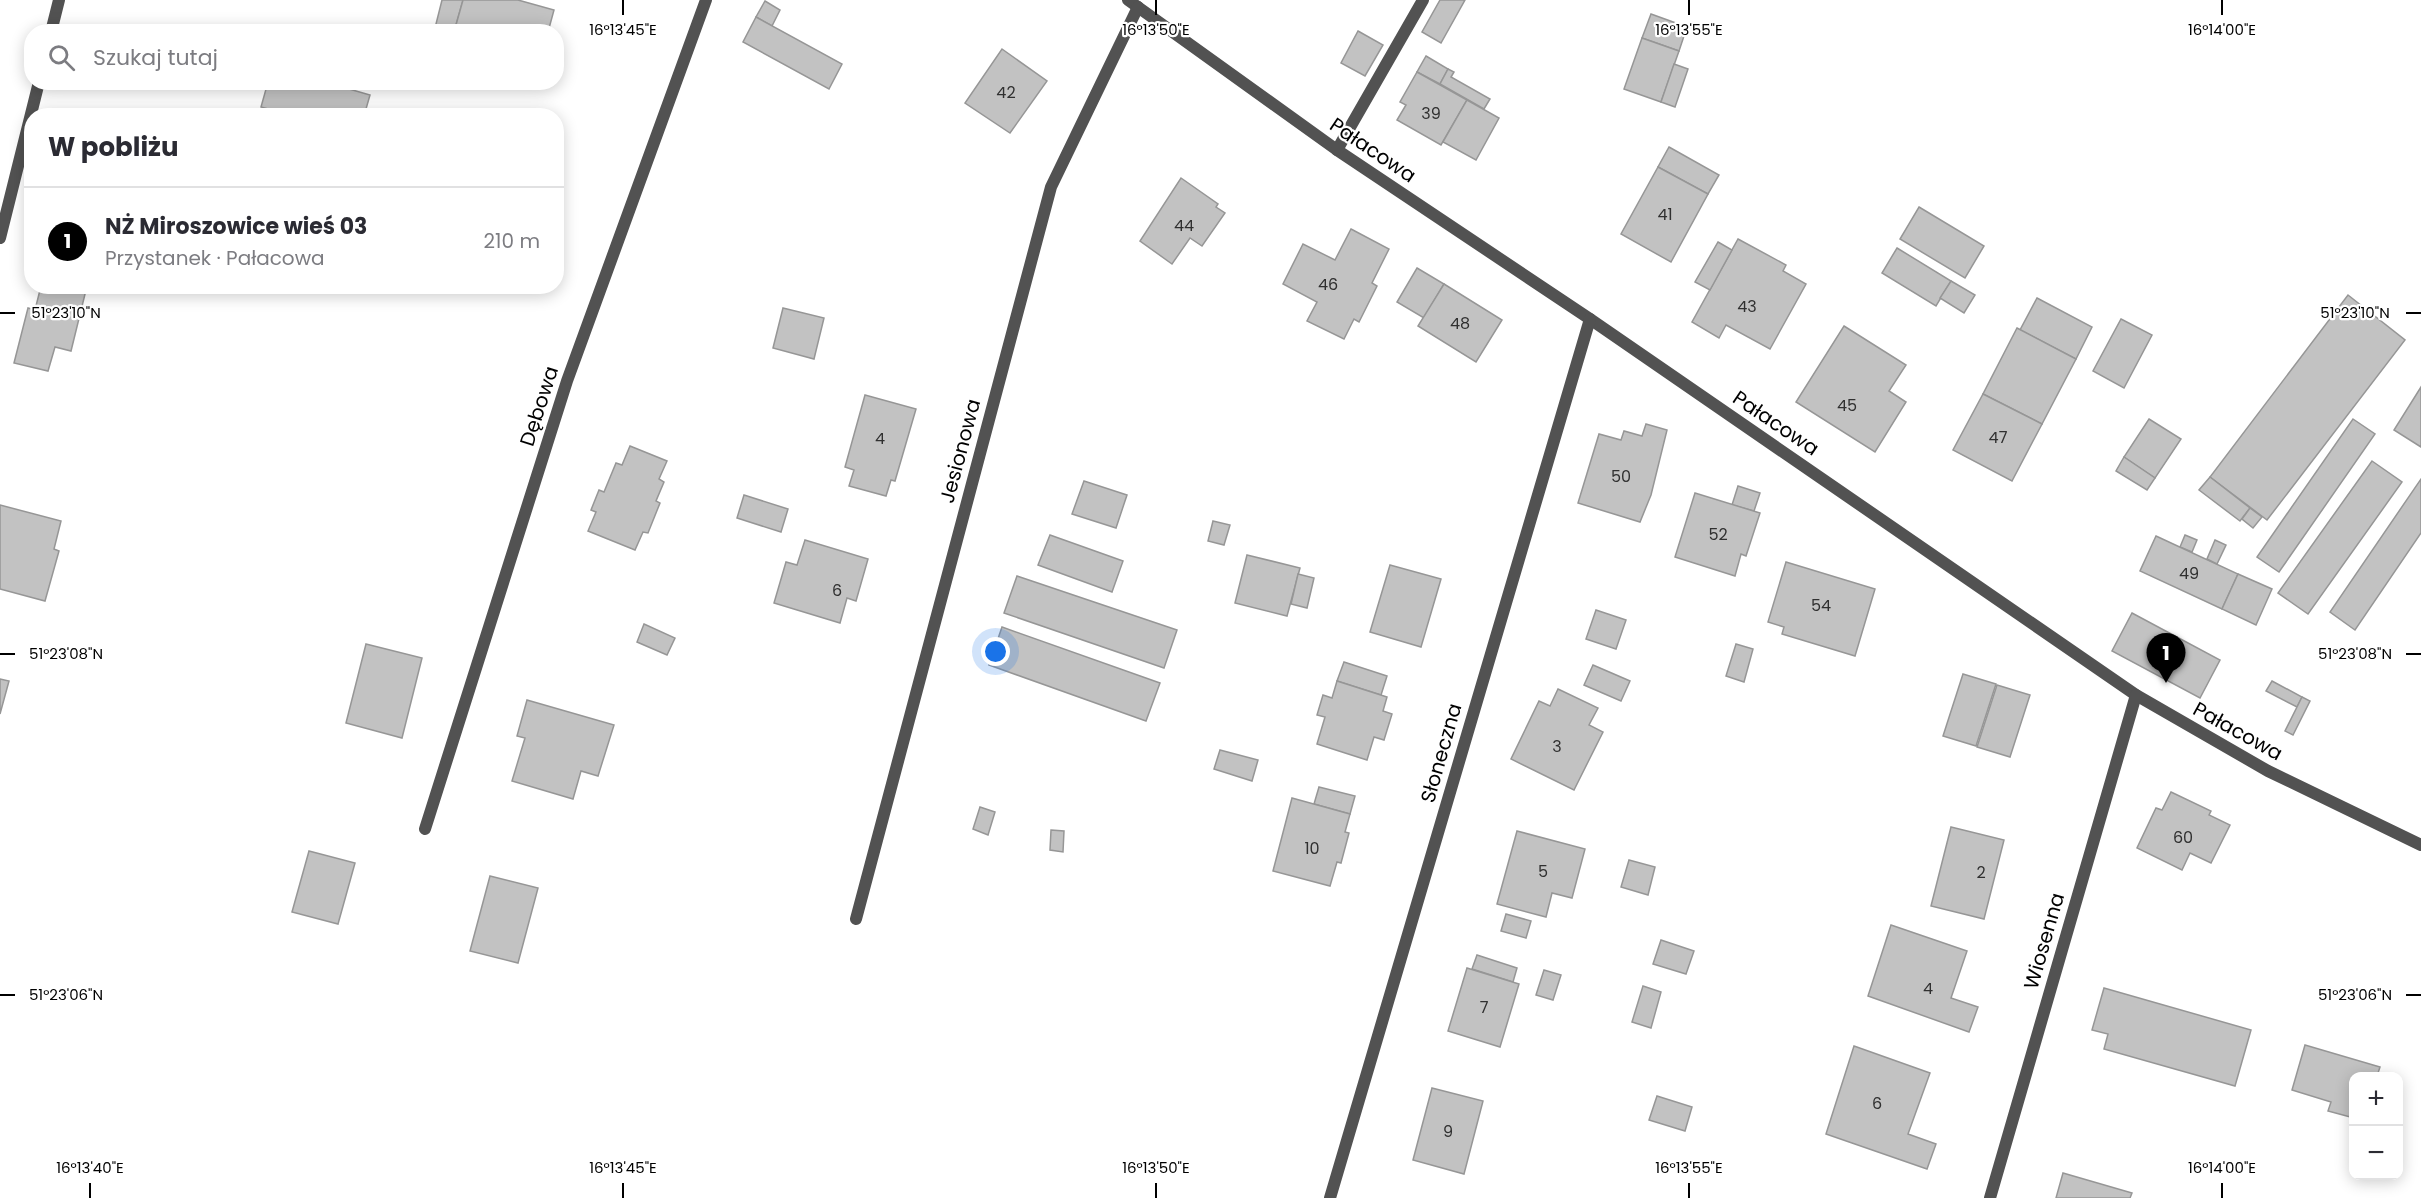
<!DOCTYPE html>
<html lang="pl">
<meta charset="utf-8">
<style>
body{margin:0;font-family:Poppins,sans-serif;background:#f7f7f7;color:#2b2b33}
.controls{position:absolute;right:18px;bottom:18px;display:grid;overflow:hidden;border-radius:12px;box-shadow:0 3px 15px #0003}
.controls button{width:54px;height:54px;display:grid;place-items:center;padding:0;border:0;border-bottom:2px solid #e1e1e2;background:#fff;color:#2b2b33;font:30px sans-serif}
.you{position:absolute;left:996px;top:652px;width:21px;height:21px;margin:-15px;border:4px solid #fff;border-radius:50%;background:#1a73e8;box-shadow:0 0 0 9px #1a73e833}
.badge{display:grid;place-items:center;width:39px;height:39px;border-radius:50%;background:#000;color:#fff;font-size:20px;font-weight:700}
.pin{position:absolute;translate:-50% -50px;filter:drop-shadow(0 2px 3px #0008)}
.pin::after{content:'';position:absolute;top:32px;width:21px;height:18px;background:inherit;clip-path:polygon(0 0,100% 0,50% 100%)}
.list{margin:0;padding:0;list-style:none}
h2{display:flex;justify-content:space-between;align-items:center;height:78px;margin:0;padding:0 24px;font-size:26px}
h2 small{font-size:20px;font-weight:400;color:#7c7c81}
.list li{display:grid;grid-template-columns:39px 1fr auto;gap:18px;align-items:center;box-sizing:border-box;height:108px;padding:0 24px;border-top:2px solid #e1e1e2}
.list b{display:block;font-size:22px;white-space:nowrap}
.list p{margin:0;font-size:20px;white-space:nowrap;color:#7c7c81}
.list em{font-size:20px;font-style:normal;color:#7c7c81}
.icon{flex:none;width:33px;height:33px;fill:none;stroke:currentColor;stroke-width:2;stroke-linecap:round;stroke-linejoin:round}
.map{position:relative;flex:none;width:2421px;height:1198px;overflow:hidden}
.search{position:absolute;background:#fff;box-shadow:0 3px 15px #0003;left:24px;top:24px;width:540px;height:66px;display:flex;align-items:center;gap:15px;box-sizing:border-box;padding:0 21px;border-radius:24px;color:#7c7c81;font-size:22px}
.panel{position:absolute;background:#fff;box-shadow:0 3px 15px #0003;left:24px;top:108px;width:540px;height:186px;border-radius:24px}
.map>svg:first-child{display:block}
.building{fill:#c2c2c2;stroke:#969696;stroke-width:1.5}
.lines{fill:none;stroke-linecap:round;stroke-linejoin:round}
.minor{stroke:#525252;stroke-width:12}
.ticks{fill:none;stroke:#000;stroke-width:2}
.labels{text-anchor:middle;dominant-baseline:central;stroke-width:4.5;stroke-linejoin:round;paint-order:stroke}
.number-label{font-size:16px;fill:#303030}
.street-label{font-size:20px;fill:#000;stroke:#fff}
.ticks-label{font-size:15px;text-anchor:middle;fill:#000;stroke:#fff;stroke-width:4.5;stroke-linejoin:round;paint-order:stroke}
</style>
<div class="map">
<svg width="2421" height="1198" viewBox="0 0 2421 1198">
<rect width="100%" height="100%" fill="#fff"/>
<!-- building -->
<g class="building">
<polygon points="442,0 463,0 454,32 434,32"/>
<polygon points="463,0 518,0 554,10 548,32 454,32"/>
<polygon points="1440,0 1465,0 1441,43 1422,32"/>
<polygon points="765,1 780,10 772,26 756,17"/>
<polygon points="1651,14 1687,27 1679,51 1642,38"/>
<polygon points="756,17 842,64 829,89 743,42"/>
<polygon points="1358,31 1383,45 1365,76 1341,63"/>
<polygon points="1642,38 1679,51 1661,102 1624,89"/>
<polygon points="1002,49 1047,81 1010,133 965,103"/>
<polygon points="1426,56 1448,69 1440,84 1417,72"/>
<polygon points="1674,64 1688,69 1675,107 1661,102"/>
<polygon points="1448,69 1454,72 1451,77 1490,99 1484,109 1440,84"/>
<polygon points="1417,72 1467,100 1441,145 1397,120 1406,105 1400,102"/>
<polygon points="268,82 325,82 370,95 364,116 278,116 279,112 261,107"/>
<polygon points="1467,100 1499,118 1476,160 1443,142"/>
<polygon points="1669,147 1719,175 1708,194 1658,167"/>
<polygon points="1658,167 1708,194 1671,262 1621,234"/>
<polygon points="1181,178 1218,204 1216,207 1225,213 1202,246 1190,238 1172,264 1140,241"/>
<polygon points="1919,207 1984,246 1965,278 1900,239"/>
<polygon points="1351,229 1389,249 1372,283 1377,286 1359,322 1354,319 1344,339 1307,321 1317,302 1283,284 1303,244 1335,260"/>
<polygon points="1738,239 1786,265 1783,271 1806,284 1770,349 1726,325 1719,338 1692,322"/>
<polygon points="1718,242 1732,250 1710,290 1695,282"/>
<polygon points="1897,248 1951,281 1936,306 1882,273"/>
<polygon points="1417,268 1444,284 1424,318 1397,302"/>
<polygon points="1951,281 1975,295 1964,313 1940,298"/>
<polygon points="1444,284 1502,320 1476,362 1418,326"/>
<polygon points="41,286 87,286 71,351 55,347 48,371 14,363 28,308 35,310"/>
<polygon points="2348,295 2405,340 2267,520 2210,477"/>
<polygon points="2037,298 2092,327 2076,359 2020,330"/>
<polygon points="783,308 824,318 814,359 773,348"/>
<polygon points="2121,319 2152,335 2124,388 2093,371"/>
<polygon points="1844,326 1906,365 1889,391 1906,402 1875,452 1796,402"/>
<polygon points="2017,328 2076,359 2042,424 1983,394"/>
<polygon points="2421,387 2421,447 2394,430"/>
<polygon points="1983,394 2042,424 2012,481 1953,450"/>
<polygon points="865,395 916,409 895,481 891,480 886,496 849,486 854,470 845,467"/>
<polygon points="2149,419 2181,439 2155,478 2124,457"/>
<polygon points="2353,419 2375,434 2279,572 2257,557"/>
<polygon points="1646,424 1667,430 1651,495 1640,522 1578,503 1599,434 1621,440 1624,431 1642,436"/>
<polygon points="630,446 667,461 659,479 664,482 656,501 660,503 648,533 643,532 635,550 588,531 596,512 591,510 599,490 604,492 616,463 622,465"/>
<polygon points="2124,457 2155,478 2147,490 2116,471"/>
<polygon points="2372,461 2402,482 2308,614 2278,593"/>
<polygon points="2210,477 2250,508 2240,521 2199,490"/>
<polygon points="2421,479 2421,533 2355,630 2330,612"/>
<polygon points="1084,481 1127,495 1116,528 1072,514"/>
<polygon points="1738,486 1760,493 1754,511 1732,505"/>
<polygon points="1695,493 1760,513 1746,556 1741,554 1735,576 1675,557"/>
<polygon points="744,495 788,509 781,532 737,518"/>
<polygon points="0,505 61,521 54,549 59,551 45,601 0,589"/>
<polygon points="2250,508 2262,517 2253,528 2242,519"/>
<polygon points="1213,521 1230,525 1224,545 1208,541"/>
<polygon points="1050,535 1123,561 1112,592 1038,565"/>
<polygon points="2185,535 2197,540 2192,552 2180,547"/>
<polygon points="2156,536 2238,574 2222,609 2140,571"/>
<polygon points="805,540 868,559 856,601 847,598 840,623 774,603 786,562 797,565"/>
<polygon points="2215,540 2226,545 2217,564 2207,559"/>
<polygon points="1247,555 1300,568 1287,616 1235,603"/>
<polygon points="1786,562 1875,589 1855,656 1782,634 1784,627 1768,622"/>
<polygon points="1390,565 1441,579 1421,647 1370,632"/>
<polygon points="1298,574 1314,578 1307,608 1291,604"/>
<polygon points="2238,574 2272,589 2256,625 2222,609"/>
<polygon points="1017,576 1177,630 1164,668 1004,613"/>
<polygon points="1596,610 1626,620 1616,649 1586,639"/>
<polygon points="2132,613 2220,660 2200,698 2112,651"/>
<polygon points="644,624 675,638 667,655 637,642"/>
<polygon points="1002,627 1160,683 1146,721 989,665"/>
<polygon points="366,644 422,658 402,738 346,723"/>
<polygon points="1736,644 1753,649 1744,682 1726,676"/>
<polygon points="1344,662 1387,676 1381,695 1337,681"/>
<polygon points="1593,665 1630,681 1621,701 1584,685"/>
<polygon points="1963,674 1996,684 1976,746 1943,736"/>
<polygon points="0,679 9,681 0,714"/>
<polygon points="1337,681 1387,697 1383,711 1392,714 1384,740 1374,737 1367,760 1317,744 1325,717 1317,715 1323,695 1332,698"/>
<polygon points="2272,681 2302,697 2297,707 2266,691"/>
<polygon points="1997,685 2030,695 2010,757 1977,747"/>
<polygon points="1558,689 1598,708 1589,725 1603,732 1574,790 1511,759 1539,701 1550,706"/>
<polygon points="2302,697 2310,701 2293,735 2285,731"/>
<polygon points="527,700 614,725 598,776 581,771 573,799 512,781 525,738 517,736"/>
<polygon points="1220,750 1258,760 1252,781 1214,769"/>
<polygon points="1319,787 1355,796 1350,814 1314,804"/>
<polygon points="2171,792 2211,811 2209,815 2230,825 2211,863 2190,853 2182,870 2137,848 2156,808 2162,810"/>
<polygon points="1292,798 1350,814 1345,832 1349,833 1341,863 1337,862 1330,886 1273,871"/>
<polygon points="980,807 995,812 988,835 973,829"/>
<polygon points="1951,827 2004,840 1984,919 1931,906"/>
<polygon points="1051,830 1064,831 1063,852 1050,850"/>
<polygon points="1517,831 1585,849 1572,898 1552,893 1546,917 1497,904"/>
<polygon points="309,851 355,863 338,924 292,912"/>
<polygon points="1629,860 1655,867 1648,895 1621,887"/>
<polygon points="490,876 538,888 518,963 470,951"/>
<polygon points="1506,914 1531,921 1526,938 1501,931"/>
<polygon points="1891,925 1967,951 1951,998 1978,1007 1969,1032 1868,996"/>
<polygon points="1661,940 1694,951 1686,974 1653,964"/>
<polygon points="1477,955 1517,968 1513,982 1472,969"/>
<polygon points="1467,968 1519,984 1500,1047 1448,1031"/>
<polygon points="1544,970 1561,975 1553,1000 1536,995"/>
<polygon points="1643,986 1661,992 1651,1028 1632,1022"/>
<polygon points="2104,988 2251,1030 2235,1086 2104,1049 2108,1034 2092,1030"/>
<polygon points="2305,1045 2380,1067 2377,1076 2354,1076 2354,1118 2328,1111 2331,1102 2292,1090"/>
<polygon points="1854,1046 1930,1073 1908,1134 1936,1144 1927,1169 1826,1134"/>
<polygon points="1432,1088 1483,1101 1464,1174 1413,1160"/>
<polygon points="1657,1096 1692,1107 1685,1131 1649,1120"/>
<polygon points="2063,1173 2132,1193 2130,1198 2056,1198"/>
</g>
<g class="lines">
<!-- minor -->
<g class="minor">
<polyline points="1128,0 1337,150 1590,319 2136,695 2268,771 2421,845"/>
<polyline points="51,32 59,0"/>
<polyline points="1337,150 1423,0"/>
<polyline points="0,238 39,82"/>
<polyline points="425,829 567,381 706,0"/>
<polyline points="856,919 1051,187 1138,7"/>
<polyline points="1330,1198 1590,319"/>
<polyline points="1990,1198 2136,695"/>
</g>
</g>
<!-- ticks -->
<path class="ticks" d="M623,0V15M1156,0V15M1689,0V15M2222,0V15M0,313H15M2406,313H2421M0,654H15M2406,654H2421M0,995H15M2406,995H2421M90,1183V1198M623,1183V1198M1156,1183V1198M1689,1183V1198M2222,1183V1198"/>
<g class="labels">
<!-- number labels -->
<g class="number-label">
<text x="1006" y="92">42</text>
<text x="1431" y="113">39</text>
<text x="1665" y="214">41</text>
<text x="1184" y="225">44</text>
<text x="1328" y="284">46</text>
<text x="1747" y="306">43</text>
<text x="1460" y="323">48</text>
<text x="1847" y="405">45</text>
<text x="1998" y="437">47</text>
<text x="880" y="438">4</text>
<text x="1621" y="476">50</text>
<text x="1718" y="534">52</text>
<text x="2189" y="573">49</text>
<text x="837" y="590">6</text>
<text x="1821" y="605">54</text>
<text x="1557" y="746">3</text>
<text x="2183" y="837">60</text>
<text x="1312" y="848">10</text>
<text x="1543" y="871">5</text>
<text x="1981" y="872">2</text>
<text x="1928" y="988">4</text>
<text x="1484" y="1007">7</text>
<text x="1877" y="1103">6</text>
<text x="1448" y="1131">9</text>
</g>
<!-- street labels -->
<g class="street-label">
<text transform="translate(1373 150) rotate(34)">Pałacowa</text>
<text transform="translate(539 406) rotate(-72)">Dębowa</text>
<text transform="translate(1776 423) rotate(34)">Pałacowa</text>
<text transform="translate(960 451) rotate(-75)">Jesionowa</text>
<text transform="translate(2238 731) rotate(29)">Pałacowa</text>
<text transform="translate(1441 753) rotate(-74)">Słoneczna</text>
<text transform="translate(2044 941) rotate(-74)">Wiosenna</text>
</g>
</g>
<g class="ticks-label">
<text x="623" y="35">16°13'45"E</text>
<text x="1156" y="35">16°13'50"E</text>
<text x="1689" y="35">16°13'55"E</text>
<text x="2222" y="35">16°14'00"E</text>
<text x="66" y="318">51°23'10"N</text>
<text x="2355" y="318">51°23'10"N</text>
<text x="66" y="659">51°23'08"N</text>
<text x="2355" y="659">51°23'08"N</text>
<text x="66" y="1000">51°23'06"N</text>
<text x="2355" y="1000">51°23'06"N</text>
<text x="90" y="1173">16°13'40"E</text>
<text x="623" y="1173">16°13'45"E</text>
<text x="1156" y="1173">16°13'50"E</text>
<text x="1689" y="1173">16°13'55"E</text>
<text x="2222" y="1173">16°14'00"E</text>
</g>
</svg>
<div class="controls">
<button>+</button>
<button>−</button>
</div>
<div class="you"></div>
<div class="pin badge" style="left:2166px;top:683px">1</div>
<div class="search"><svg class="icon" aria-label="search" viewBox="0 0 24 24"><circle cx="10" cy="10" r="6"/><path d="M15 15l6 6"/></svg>Szukaj tutaj</div>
<section class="panel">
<h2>W pobliżu<small></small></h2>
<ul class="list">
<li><span class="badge">1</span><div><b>NŻ Miroszowice wieś 03</b><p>Przystanek · Pałacowa</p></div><em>210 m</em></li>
</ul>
</section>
</div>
